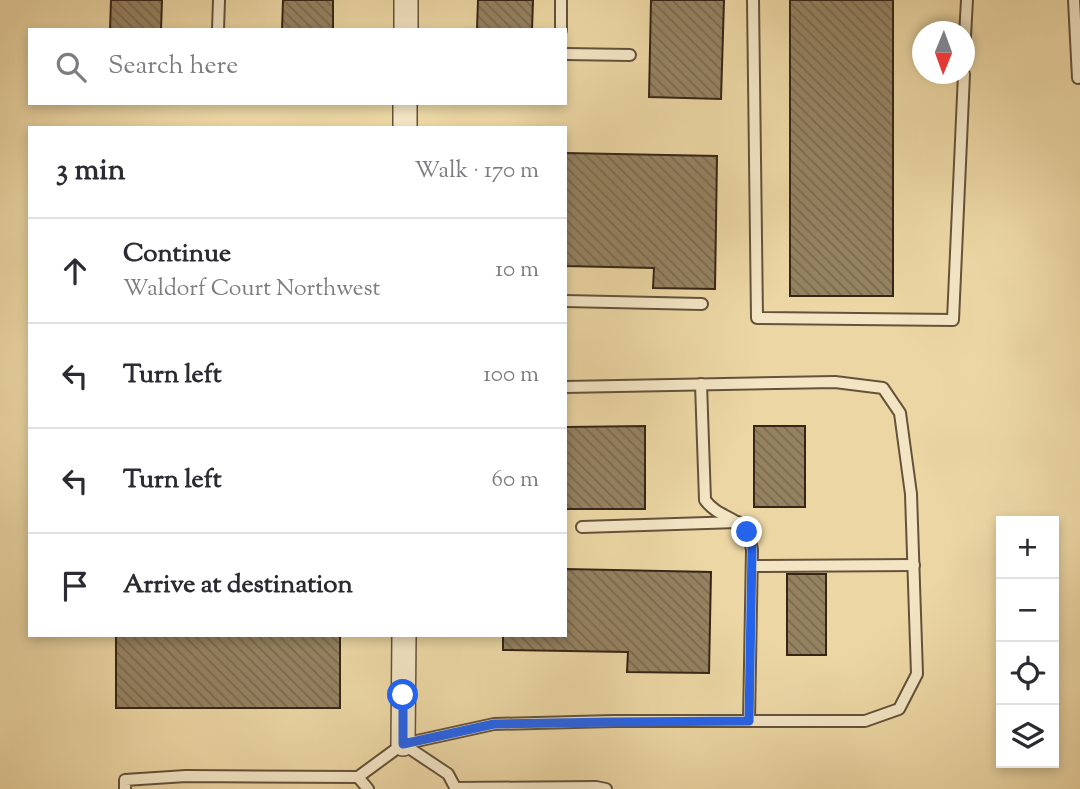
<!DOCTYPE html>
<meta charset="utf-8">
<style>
body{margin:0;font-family:"Sorts Mill Goudy",serif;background:#f2f2f3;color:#2b2b33}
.controls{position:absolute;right:21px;bottom:21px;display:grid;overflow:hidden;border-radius:0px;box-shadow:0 4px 10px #0003}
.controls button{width:63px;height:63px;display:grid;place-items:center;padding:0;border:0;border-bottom:2px solid #e1e1e2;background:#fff;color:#2b2b33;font:35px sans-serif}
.compass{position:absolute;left:912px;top:21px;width:63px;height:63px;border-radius:50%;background:#fff;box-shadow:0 4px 10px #0003;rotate:181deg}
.stop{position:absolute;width:21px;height:21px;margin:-16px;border:5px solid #2563eb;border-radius:50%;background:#fff}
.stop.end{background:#2563eb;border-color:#fff;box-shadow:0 2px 7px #0008}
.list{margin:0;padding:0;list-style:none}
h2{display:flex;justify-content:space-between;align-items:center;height:91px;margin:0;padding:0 28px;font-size:30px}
h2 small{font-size:23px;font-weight:400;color:#7c7c81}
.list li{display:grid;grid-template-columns:46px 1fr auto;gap:21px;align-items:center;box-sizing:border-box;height:105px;padding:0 28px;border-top:2px solid #e1e1e2}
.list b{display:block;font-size:26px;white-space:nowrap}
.list p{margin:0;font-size:23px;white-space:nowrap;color:#7c7c81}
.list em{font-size:23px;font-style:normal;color:#7c7c81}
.icon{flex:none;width:38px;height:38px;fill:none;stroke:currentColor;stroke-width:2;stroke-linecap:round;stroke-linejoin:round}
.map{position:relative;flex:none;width:1080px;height:789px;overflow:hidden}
.search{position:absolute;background:#fff;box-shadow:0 4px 10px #0003;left:28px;top:28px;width:539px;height:77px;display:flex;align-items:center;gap:18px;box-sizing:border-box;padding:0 24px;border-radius:0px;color:#7c7c81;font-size:26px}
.panel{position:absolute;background:#fff;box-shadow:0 4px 10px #0003;left:28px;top:126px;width:539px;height:511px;border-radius:0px}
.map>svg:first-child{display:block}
.building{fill:url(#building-back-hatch);stroke:#372518;stroke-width:2}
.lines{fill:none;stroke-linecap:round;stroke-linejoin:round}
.service-casing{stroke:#64523b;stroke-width:14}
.minor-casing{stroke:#64523b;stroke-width:26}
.service{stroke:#f3e5c4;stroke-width:10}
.minor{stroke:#f3e5c4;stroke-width:23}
.route{stroke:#2563eb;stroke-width:9}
</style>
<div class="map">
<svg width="1080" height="789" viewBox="0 0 1080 789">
<defs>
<pattern id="building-back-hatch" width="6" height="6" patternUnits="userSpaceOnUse" patternTransform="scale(1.75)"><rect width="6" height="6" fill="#958261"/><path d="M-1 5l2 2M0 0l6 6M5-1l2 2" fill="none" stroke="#7a6a4f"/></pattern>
</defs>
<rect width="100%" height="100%" fill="#ecd7a4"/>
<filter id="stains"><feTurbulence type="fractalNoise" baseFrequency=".00286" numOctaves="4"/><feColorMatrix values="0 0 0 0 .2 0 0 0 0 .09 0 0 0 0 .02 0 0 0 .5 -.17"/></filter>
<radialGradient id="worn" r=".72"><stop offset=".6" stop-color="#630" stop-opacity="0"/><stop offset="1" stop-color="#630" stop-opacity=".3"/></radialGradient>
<!-- building -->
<g class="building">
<polygon points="111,0 162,0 161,30 110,30"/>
<polygon points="283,0 333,0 333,30 282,30"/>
<polygon points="478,0 533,0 532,30 477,30"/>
<polygon points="651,0 724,0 721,99 649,97"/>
<rect x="790" y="0" width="103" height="296"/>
<polygon points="565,153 717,156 715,289 653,288 654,268 565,266"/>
<polygon points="645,426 645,509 565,509 565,427"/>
<rect x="754" y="426" width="51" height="81"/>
<polygon points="565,569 711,572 709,673 627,672 628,652 503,650 503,635 565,635"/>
<rect x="787" y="574" width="39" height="81"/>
<rect x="116" y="635" width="224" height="73"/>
</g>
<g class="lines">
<defs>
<g id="service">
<polyline points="753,0 757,318 953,320 964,74"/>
<polyline points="1074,0 1078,78"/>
<polyline points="218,30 219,0"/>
<polyline points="561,30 561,0"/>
<polyline points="565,54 630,55"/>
<polyline points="964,54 967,0"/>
<polyline points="565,301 702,304"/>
<path d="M701,384L705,500C722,523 747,513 752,550L749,721"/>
<polyline points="582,527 738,522"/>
<polyline points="752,566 914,565"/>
<polyline points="403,744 448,774 456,789"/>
<polyline points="358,777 368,789"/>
<polyline points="456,788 596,787 606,789"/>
<polyline points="125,789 125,780 186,776 358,777 403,744 494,724 613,721 865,721 899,709 917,674 911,494 900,413 883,388 835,382 565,387"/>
</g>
<g id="minor">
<polyline points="406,30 406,0"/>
<polyline points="405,128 405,103"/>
<polyline points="403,744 404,635"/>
</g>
</defs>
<!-- service casing -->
<use href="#service" class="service-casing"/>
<!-- minor casing -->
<use href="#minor" class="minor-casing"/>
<!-- service -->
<use href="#service" class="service"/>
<!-- minor -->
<use href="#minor" class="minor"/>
</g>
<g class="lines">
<!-- route -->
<polyline class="route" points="403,695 403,744 494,724 613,722 749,721 752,550 751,538 747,532"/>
</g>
<rect width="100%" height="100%" filter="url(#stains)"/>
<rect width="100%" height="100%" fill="url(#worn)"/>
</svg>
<div class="controls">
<button>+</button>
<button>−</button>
<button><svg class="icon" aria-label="locate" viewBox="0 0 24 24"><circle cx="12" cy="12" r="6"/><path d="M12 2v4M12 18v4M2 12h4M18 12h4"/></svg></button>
<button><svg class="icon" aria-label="layers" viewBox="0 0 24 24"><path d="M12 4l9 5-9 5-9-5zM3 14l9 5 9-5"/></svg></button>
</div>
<svg class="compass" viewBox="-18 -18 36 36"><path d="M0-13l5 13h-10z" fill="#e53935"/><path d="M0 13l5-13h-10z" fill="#7c7c81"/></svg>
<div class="stop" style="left:403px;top:695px"></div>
<div class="stop end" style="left:747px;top:532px"></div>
<div class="search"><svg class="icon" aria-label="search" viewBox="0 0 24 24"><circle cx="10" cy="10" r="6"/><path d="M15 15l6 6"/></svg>Search here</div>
<section class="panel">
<h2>3 min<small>Walk · 170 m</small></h2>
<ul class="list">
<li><svg class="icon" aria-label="ahead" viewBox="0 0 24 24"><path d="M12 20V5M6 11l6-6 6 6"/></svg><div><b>Continue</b><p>Waldorf Court Northwest</p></div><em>10 m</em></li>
<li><svg class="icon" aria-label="left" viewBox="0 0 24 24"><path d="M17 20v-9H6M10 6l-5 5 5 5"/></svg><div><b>Turn left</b></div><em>100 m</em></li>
<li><svg class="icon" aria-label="left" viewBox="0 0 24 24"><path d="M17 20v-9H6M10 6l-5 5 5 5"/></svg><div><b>Turn left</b></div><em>60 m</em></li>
<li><svg class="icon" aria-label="arrive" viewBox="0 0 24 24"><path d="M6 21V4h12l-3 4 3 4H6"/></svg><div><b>Arrive at destination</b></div></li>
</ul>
</section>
</div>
